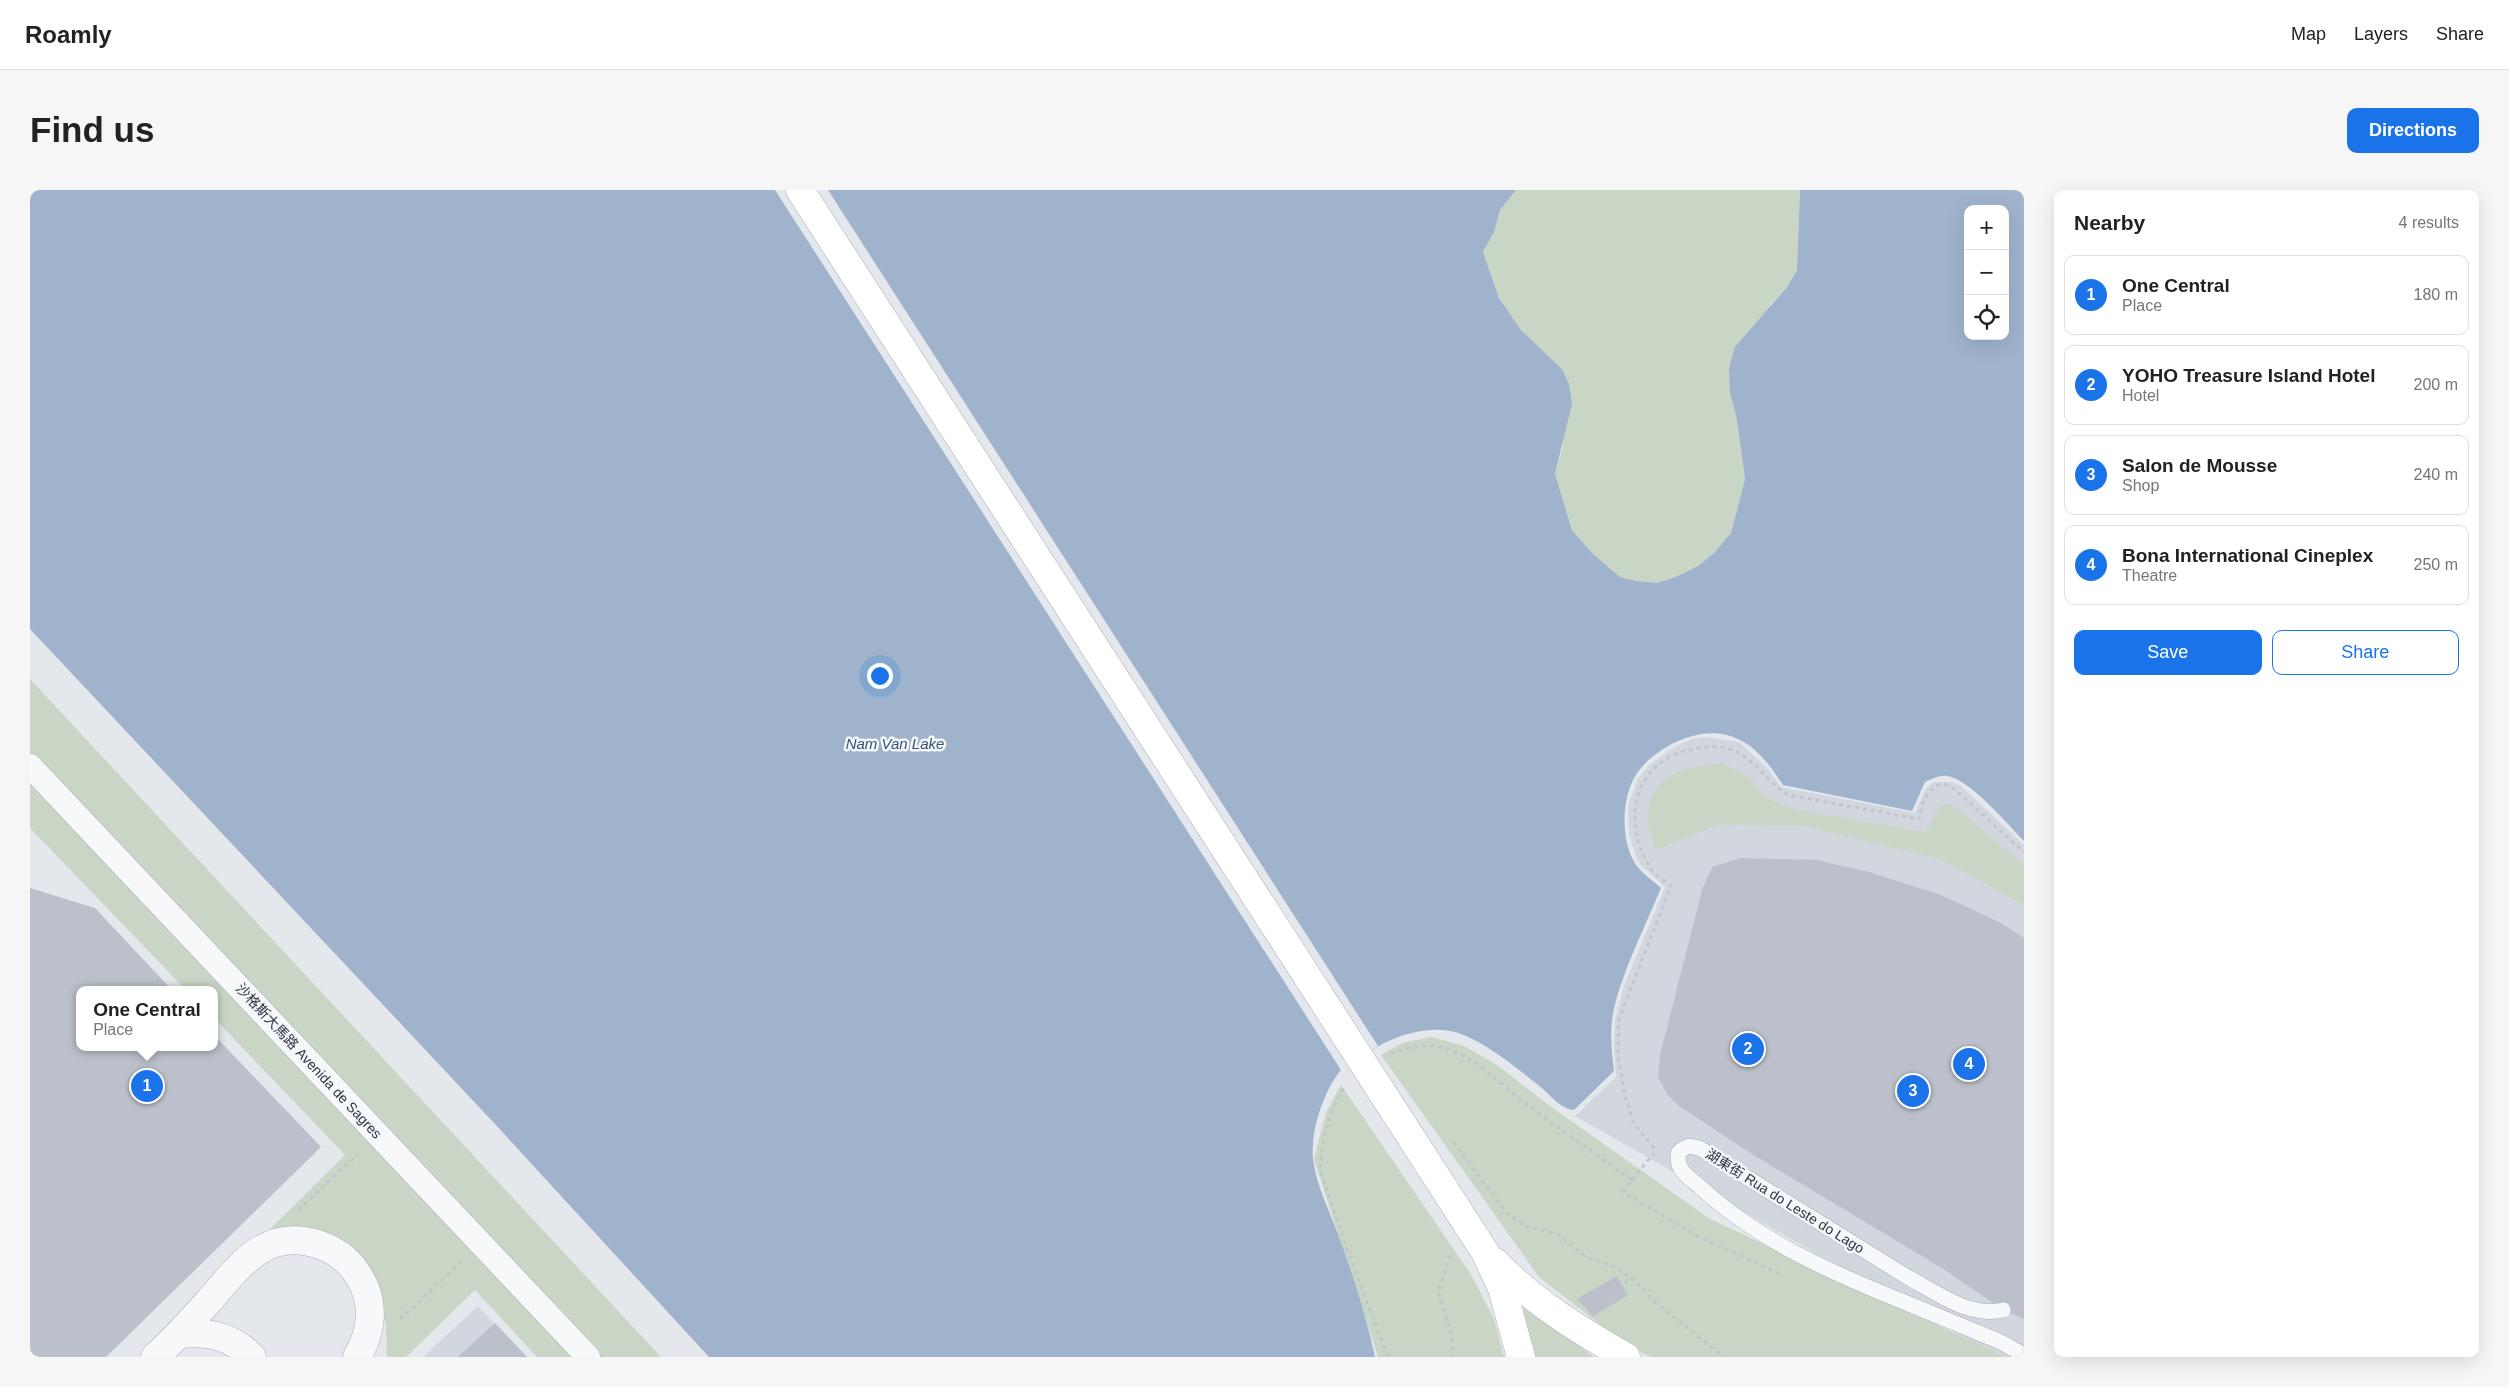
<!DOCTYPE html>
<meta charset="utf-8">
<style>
body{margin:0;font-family:Arial,"Noto Sans SC",sans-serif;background:#f6f6f6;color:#222}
.controls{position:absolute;right:15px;top:15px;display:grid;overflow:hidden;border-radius:10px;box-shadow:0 5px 20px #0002}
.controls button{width:45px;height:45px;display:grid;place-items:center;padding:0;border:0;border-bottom:1px solid #e0e0e0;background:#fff;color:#222;font:25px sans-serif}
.you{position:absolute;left:849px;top:485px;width:18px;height:18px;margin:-12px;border:4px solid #fff;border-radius:50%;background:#1a73e8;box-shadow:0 0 0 8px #1a73e833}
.badge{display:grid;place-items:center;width:32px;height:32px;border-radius:50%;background:#1a73e8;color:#fff;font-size:16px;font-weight:700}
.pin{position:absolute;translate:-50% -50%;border:2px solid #fff;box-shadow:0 1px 5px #0006}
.popup{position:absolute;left:46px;top:796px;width:142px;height:65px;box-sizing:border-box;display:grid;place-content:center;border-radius:10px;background:#fff;filter:drop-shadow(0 1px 4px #0005);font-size:16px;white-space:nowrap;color:#767676}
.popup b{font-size:19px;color:#222}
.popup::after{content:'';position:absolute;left:50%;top:100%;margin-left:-10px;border:10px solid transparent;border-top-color:#fff}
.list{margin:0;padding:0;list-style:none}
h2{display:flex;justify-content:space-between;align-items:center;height:65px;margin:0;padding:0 20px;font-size:21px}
h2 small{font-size:16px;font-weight:400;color:#767676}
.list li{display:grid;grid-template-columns:32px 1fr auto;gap:15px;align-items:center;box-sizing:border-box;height:80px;margin:0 10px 10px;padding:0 10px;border:1px solid #e0e0e0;border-radius:10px}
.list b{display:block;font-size:19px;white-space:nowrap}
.list p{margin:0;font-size:16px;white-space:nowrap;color:#767676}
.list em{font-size:16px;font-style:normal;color:#767676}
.actions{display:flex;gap:10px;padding:15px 20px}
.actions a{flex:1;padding:11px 0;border:1px solid #1a73e8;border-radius:10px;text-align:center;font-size:18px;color:#1a73e8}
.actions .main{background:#1a73e8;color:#fff}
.icon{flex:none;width:28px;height:28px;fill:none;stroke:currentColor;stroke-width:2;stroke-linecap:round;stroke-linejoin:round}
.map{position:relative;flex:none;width:1994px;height:1167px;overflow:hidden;border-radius:10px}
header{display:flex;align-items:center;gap:30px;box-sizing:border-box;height:70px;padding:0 25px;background:#fff;border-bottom:1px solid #e0e0e0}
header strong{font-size:24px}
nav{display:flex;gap:28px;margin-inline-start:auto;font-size:18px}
.intro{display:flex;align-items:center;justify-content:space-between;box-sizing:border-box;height:120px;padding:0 30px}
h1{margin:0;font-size:35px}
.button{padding:12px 22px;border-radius:10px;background:#1a73e8;color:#fff;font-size:18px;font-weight:700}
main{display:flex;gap:30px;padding:0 30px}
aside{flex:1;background:#fff;border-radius:10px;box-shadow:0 5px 20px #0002}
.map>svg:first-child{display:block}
.built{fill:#d2d6de}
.green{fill:#c9d6c5}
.water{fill:#9fb4cc;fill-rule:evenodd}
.pier{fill:#e4e7ec}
.building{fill:#bbc0ca}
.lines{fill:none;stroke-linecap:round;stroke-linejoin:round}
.service-casing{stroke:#a9aeb7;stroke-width:16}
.pedestrian-casing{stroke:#a9aeb7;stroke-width:25}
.minor-casing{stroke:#a9aeb7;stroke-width:29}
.secondary-casing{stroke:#a9aeb7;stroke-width:29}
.path{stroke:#c2c5cb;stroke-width:3;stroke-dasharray:4 4;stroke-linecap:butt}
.service{stroke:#f7f8fa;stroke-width:15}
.pedestrian{stroke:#f7f8fa;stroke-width:24}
.minor{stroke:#f7f8fa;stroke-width:28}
.secondary{stroke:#fff;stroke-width:28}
.service-bridge-casing{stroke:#a9aeb7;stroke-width:16;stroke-linecap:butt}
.service-bridge{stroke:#f7f8fa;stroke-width:15}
.labels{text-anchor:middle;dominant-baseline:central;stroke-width:5;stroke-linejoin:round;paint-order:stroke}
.street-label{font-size:14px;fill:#2b3445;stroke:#f4f6f9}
.water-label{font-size:15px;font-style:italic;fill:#34527a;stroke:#f4f6f9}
</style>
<header>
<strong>Roamly</strong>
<nav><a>Map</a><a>Layers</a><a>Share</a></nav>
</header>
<div class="intro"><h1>Find us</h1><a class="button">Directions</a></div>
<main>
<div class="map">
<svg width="1994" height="1167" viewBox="0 0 1994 1167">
<rect width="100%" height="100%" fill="#e4e7ec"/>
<!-- built -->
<g class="built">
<polygon points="1676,547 1709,552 1739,580 1751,597 1885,623 1896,598 1904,592 1922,592 1931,596 1994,655 1994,1167 1968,1167 1545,926 1586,887 1584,855 1585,830 1594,796 1635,697 1611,675 1606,667 1599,644 1598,615 1608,589 1618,576 1644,557 1662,549"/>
<polygon points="448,1116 496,1167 393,1167"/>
</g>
<!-- green -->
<g class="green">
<polygon points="1486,0 1770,0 1767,80 1757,97 1741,114 1700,203 1707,230 1715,289 1701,343 1684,363 1668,376 1646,387 1627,393 1606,391 1590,387 1562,363 1542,340 1525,284 1533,257 1532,179 1491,140 1469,108 1453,62 1464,42 1470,20"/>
<polygon points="0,489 631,1167 507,1167 445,1100 376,1167 357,1167 356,1136 347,1099 237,1042 315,965 185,829 184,800 156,800 0,638"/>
<path d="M1693,573L1717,586L1739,610L1767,620L1896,642L1909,617L1920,613L1994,675V715L1910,669L1775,636L1691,634L1625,660C1623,651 1618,639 1618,630C1618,584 1655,576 1693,573Z"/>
<polygon points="1401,847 1434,856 1467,875 1520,916 1680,1029 1976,1167 1620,1167 1594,1153 1509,1087 1351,865 1372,853"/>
<polygon points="1311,895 1442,1086 1464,1129 1474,1167 1348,1167 1284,969 1296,923"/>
<polygon points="1493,1118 1502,1120 1526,1140 1564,1167 1506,1167"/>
</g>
<!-- water -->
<path class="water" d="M0,0H1486L1470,20L1464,42L1453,62L1469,108L1491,140L1532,179L1539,194L1542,214L1525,284L1542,340L1562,363L1590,387L1606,391L1627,393L1646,387L1668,376L1684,363L1701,343L1715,289L1707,230L1700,203L1699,178L1705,157L1757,97L1767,80L1770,0H1994V651C1977,634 1940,589 1917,586C1910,585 1902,589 1895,592L1882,621L1753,595C1741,577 1728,558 1708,549C1675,532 1627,555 1607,583C1591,607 1590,651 1606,675C1612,683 1623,691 1631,698C1616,735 1586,794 1582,831C1580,848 1582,864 1584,881L1544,920C1531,919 1522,907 1513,899C1492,882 1452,849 1425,842C1395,835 1364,846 1339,862C1331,867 1317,873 1311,880C1296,897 1284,932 1283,954C1280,984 1298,1016 1308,1044C1323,1085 1336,1125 1345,1167H679L465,934L0,439ZM1938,19H1975V146H1938Z"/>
<!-- pier -->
<polygon class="pier" points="745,0 798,0 1348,856 1311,880"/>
<!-- building -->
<g class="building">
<polygon points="1710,668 1787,670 1839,682 1911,705 1969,732 1994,748 1994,1129 1973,1120 1915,1080 1725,966 1649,916 1637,904 1628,887 1630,865 1672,700 1682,677"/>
<polygon points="0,698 65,718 142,800 49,800 49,857 184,857 184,845 291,957 76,1167 0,1167"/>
<polygon points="1587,1086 1598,1105 1563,1126 1547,1109"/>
<polygon points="465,1133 497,1167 428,1167"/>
</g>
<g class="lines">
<defs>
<path id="service" d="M1874,1112C1802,1083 1727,1050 1669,996C1662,990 1651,983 1649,974C1648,971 1648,966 1648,963C1656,955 1661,955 1671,959L1879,1088"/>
<polyline id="pedestrian" points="0,576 558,1167"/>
<g id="minor">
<path d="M150,1144C178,1141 202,1146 222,1167"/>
<path d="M125,1167C144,1150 161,1131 178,1112C209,1077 235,1036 290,1055C307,1061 321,1072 330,1088C345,1113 342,1142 327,1167"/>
</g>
<g id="secondary">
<polyline points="770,0 1455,1062 1472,1098 1491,1167"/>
<path d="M1465,1072C1502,1111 1549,1140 1596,1167"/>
</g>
</defs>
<!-- service casing -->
<use href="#service" class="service-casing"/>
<!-- pedestrian casing -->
<use href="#pedestrian" class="pedestrian-casing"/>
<!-- minor casing -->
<use href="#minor" class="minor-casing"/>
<!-- secondary casing -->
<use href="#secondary" class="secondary-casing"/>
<!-- path -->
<g class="path">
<path d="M1361,863C1379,858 1396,853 1414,858C1448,868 1468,893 1496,914C1531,940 1567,965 1602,990L1593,1002L1667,1046L1750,1084"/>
<polyline points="1314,899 1310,903 1297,935 1292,960 1290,979 1315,1054 1358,1167"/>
<polyline points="1423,952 1476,1022 1495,1036 1527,1044 1556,1067 1582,1076 1601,1087 1624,1111 1694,1167"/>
<path d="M1624,958L1604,934L1595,906L1588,866L1589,829L1641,696C1635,691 1626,686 1621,679C1592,635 1601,574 1658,560C1669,558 1684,555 1695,558C1723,564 1736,592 1758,605L1889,629C1892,612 1900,587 1922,597L1994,662"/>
<polyline points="1602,990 1624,963"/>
<polyline points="268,1020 328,964"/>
<polyline points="1421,1065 1408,1101 1422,1146 1423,1167"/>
<polyline points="1595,1093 1602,1088"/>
<polyline points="370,1129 431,1072"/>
</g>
<!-- service -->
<use href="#service" class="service"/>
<!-- pedestrian -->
<use href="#pedestrian" class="pedestrian"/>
<!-- minor -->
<use href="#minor" class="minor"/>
<!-- secondary -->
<use href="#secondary" class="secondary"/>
<defs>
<g id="service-bridge">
<path d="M1879,1088C1908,1103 1939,1128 1973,1120"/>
<polyline points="1874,1112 1971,1152 1994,1165"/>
</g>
</defs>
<!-- service-bridge casing -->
<use href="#service-bridge" class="service-bridge-casing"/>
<!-- service-bridge -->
<use href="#service-bridge" class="service-bridge"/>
</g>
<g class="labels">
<!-- street labels -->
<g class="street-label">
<text transform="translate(279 871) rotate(47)">沙格斯大馬路 Avenida de Sagres</text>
<text transform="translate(1755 1011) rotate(32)">湖東街 Rua do Leste do Lago</text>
</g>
<!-- water labels -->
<g class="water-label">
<text x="865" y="553">Nam Van Lake</text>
</g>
</g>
</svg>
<div class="controls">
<button>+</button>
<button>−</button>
<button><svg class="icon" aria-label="locate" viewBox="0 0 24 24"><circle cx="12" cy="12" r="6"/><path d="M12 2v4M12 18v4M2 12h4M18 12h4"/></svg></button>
</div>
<div class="you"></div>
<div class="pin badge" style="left:117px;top:896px">1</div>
<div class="popup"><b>One Central</b>Place</div>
<div class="pin badge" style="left:1718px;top:859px">2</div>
<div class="pin badge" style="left:1883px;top:901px">3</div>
<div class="pin badge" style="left:1939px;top:874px">4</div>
</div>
<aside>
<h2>Nearby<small>4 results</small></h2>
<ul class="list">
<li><span class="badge">1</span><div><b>One Central</b><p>Place</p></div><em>180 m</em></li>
<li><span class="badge">2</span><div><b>YOHO Treasure Island Hotel</b><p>Hotel</p></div><em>200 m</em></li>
<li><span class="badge">3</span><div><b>Salon de Mousse</b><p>Shop</p></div><em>240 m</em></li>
<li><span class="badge">4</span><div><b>Bona International Cineplex</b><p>Theatre</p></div><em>250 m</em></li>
</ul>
<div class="actions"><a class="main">Save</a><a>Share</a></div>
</aside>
</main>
